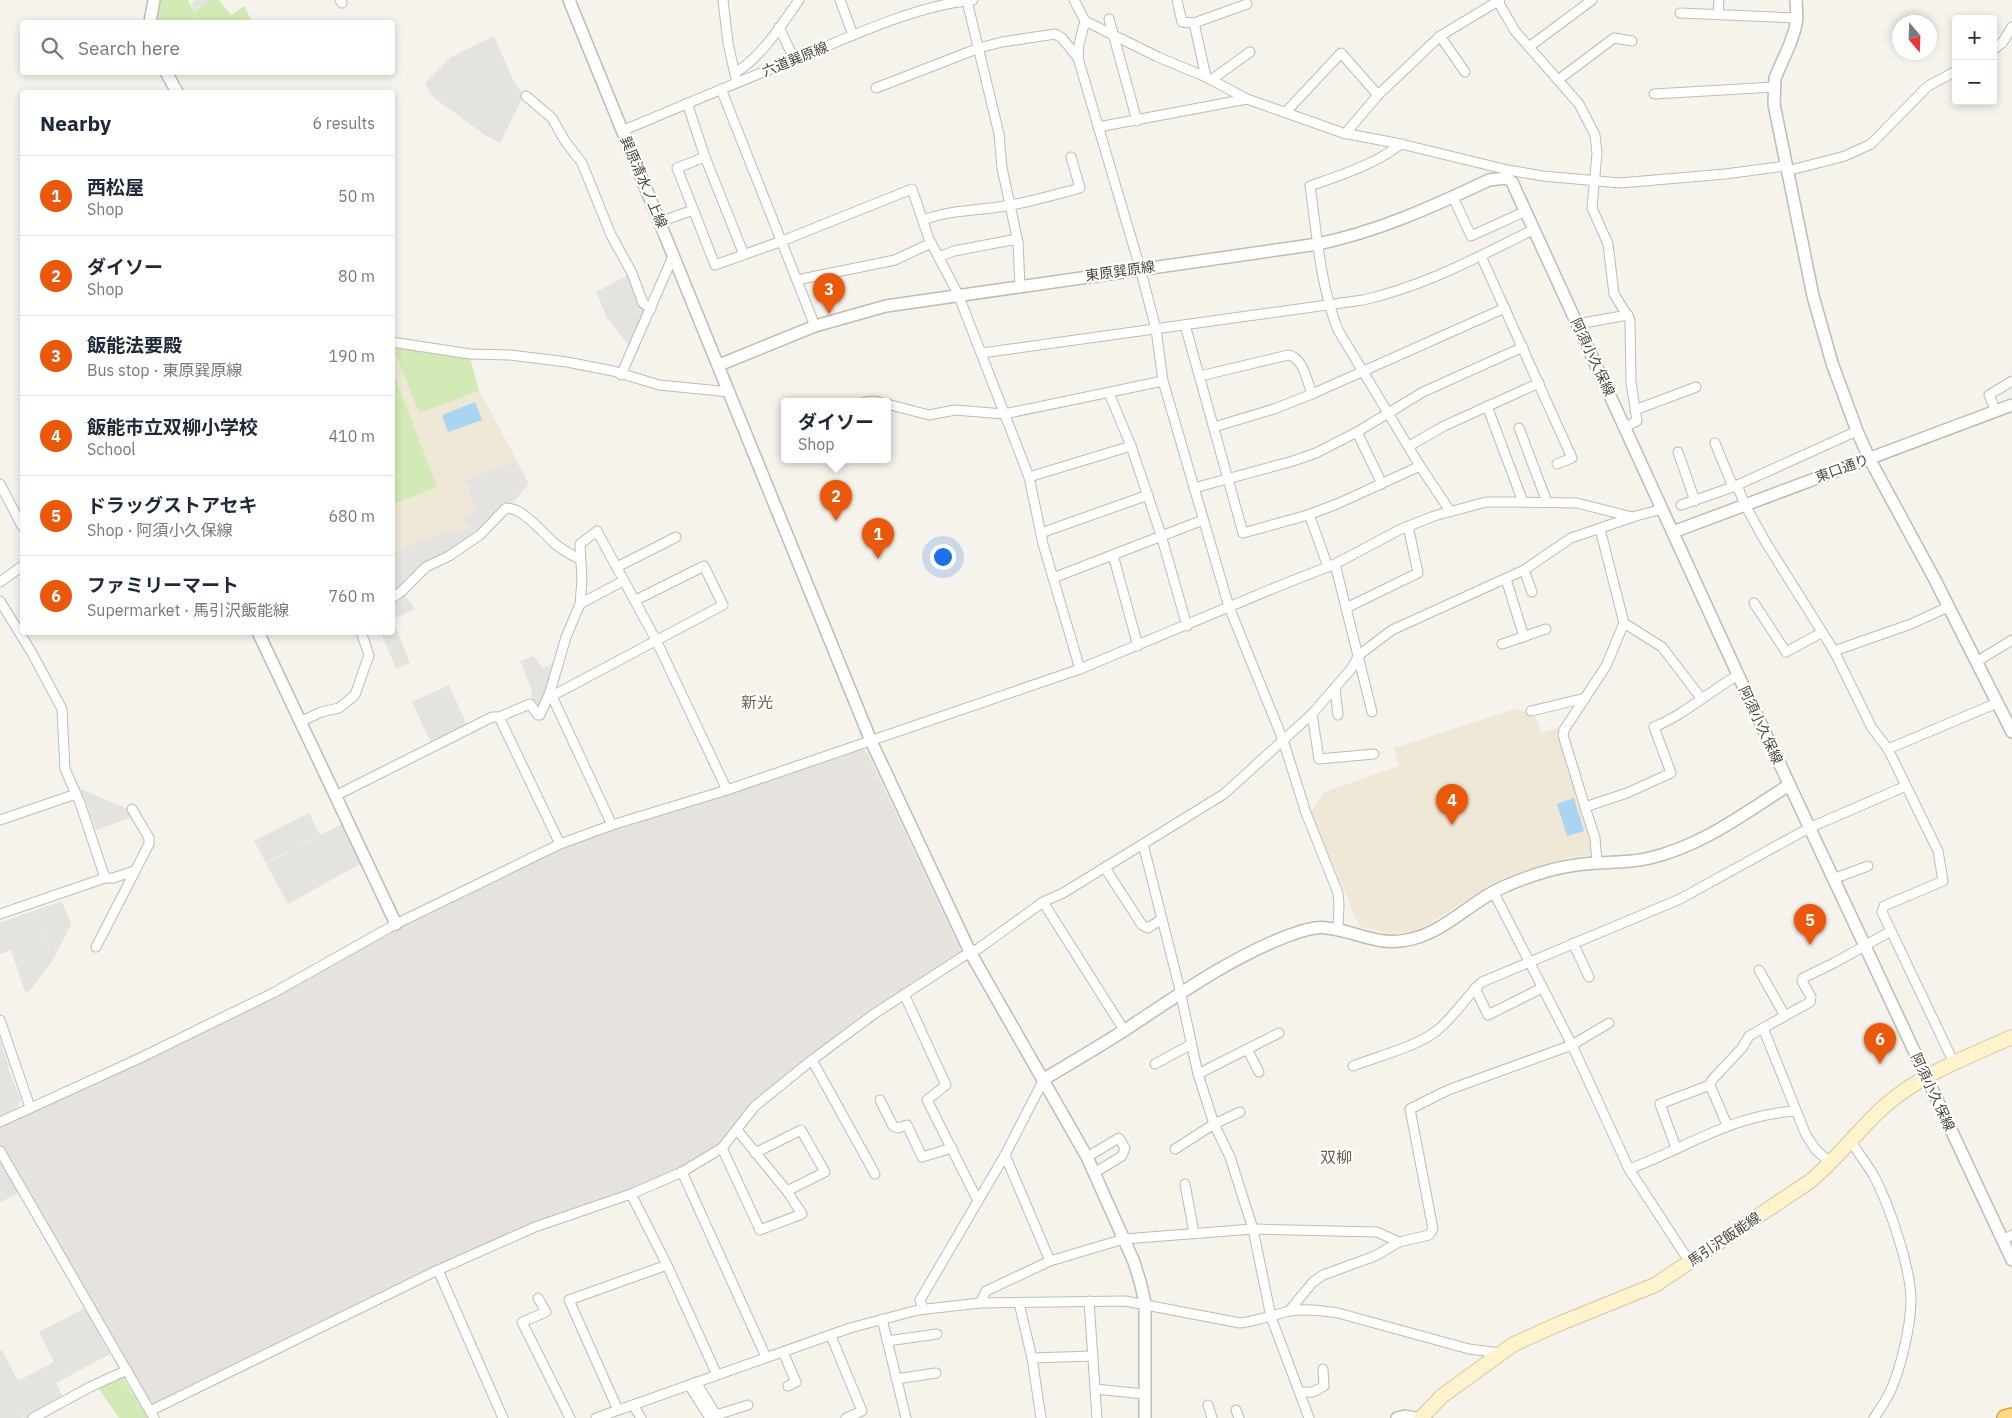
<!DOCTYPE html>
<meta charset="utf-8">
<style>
body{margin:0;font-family:"IBM Plex Sans","Noto Sans JP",sans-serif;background:#f6f6f7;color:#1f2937}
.controls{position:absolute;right:15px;top:15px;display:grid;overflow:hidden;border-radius:5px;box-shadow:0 2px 8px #0003}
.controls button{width:45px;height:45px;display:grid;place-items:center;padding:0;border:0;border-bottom:1px solid #e0e1e3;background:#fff;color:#1f2937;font:25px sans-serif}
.compass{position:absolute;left:1892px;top:15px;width:45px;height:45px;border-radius:50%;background:#fff;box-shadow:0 2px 8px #0003;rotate:161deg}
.you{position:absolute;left:942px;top:556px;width:18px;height:18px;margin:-12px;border:4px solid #fff;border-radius:50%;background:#1a73e8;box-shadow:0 0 0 8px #1a73e833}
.badge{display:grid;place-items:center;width:32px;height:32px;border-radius:50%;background:#ea580c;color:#fff;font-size:16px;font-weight:700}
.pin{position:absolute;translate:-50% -41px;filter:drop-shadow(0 1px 2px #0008)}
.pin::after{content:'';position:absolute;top:26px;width:18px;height:15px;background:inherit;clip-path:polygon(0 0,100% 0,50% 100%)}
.popup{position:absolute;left:781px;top:398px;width:110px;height:65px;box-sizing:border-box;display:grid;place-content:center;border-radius:5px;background:#fff;filter:drop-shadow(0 1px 4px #0005);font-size:16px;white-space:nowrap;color:#747a83}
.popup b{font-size:19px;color:#1f2937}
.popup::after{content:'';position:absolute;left:50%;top:100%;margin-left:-10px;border:10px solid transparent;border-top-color:#fff}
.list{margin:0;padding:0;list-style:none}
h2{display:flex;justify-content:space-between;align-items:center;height:65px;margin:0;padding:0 20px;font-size:21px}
h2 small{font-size:16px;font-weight:400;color:#747a83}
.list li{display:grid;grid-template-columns:32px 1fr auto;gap:15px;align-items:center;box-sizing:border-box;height:80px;padding:0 20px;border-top:1px solid #e0e1e3}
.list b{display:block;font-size:19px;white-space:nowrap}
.list p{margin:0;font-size:16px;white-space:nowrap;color:#747a83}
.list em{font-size:16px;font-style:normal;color:#747a83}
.icon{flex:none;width:28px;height:28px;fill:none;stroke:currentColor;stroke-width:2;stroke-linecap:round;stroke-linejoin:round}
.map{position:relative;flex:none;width:2012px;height:1418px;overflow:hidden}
.search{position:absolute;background:#fff;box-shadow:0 2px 8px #0003;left:20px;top:20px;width:375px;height:55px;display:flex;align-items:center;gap:12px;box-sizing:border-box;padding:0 18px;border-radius:5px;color:#747a83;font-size:19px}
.panel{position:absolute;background:#fff;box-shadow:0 2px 8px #0003;left:20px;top:90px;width:375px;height:545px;border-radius:5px}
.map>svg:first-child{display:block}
.industrial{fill:#e6e2dd}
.education{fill:#efe8d6}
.green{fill:#d2eab5}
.parking{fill:#e5e3e0}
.water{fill:#a9d4f2}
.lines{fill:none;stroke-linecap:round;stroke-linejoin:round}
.minor-casing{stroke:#c2bbae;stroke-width:11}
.tertiary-casing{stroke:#c2bbae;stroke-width:14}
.secondary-casing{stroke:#d6c79b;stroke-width:16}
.trunk-casing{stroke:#e0a43c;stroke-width:18}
.minor{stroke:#fff;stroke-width:9}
.tertiary{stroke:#fff;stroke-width:11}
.secondary{stroke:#fff3cd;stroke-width:14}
.trunk{stroke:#ffd985;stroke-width:15}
.labels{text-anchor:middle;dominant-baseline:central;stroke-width:4.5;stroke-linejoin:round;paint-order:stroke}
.street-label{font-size:14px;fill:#4b4439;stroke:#fff}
.quarter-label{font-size:16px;fill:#6e6250;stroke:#fff}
</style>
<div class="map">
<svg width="2012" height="1418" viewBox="0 0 2012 1418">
<rect width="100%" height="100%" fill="#f6f3ec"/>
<!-- industrial -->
<polygon class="industrial" points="862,749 867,752 961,951 957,955 860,1017 760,1098 726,1140 693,1163 654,1183 542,1223 152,1405 0,1145 0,1127 257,1007 399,927 563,848 613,830 731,793"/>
<!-- education -->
<g class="education">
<polygon points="392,345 467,357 471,361 478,388 528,481 528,485 515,501 504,505 477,532 393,593"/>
<polygon points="1515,709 1534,713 1542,733 1558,728 1592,838 1592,853 1590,855 1572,857 1543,864 1492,883 1424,927 1413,931 1392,934 1361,927 1355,917 1311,811 1324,792 1399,766 1394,748"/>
</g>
<!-- green -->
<g class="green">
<polygon points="161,0 188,0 199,22 156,22"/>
<polygon points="209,0 219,0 231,15 244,6 252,22 200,22 194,12"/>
<polygon points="399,345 466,357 471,361 479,391 419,413 395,352"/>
<polygon points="392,369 437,487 393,504 392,504"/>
<polygon points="122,1376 148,1418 119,1418 99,1389"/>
</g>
<!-- parking -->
<g class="parking">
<polygon points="195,0 209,0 194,11 191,3"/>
<polygon points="494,36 514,82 523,94 522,99 500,143 485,135 433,97 425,83 451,57"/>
<polygon points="630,274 647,311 631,348 607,318 596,292"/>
<polygon points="515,462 527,481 527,485 514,500 502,505 476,532 393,592 393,552 453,530 454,533 468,529 463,516 476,511 464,480"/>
<polygon points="404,594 415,609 393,619 393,601"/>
<polygon points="393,621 410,663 396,669 381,633 392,632"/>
<polygon points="533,656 543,668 554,663 556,665 539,711 532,702 531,688 520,661"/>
<polygon points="449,685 468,727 432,745 412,702"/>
<polygon points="81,789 130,810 133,817 96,830"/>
<polygon points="309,813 320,835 342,824 362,863 288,904 266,864 318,836 266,863 254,841"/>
<polygon points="62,901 71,925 53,959 36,910"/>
<polygon points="36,910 53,960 29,991 25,992 11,950 0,954 0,923"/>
<polygon points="0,1039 9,1067 8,1068 21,1100 16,1110 0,1117"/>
<polygon points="0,1161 20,1193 0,1202"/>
<polygon points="85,1308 110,1354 56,1383 64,1399 28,1418 24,1418 17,1406 23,1418 0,1418 0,1351 2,1350 18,1381 54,1362 39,1332"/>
</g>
<!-- water -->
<g class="water">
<polygon points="475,402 482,420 448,432 442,415"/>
<polygon points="1574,798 1584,831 1567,836 1557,804"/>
</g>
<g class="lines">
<defs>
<g id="minor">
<polyline points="340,0 342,3"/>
<polyline points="723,0 728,43 736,79"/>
<polyline points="840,0 853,35"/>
<polyline points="1074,0 1085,21 1158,57 1206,77 1247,99 1343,133 1401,144 1508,170 1543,176 1620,183 1725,174 1786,166"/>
<polyline points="1177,0 1182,22 1194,23 1247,4"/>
<polyline points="1497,0 1515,31 1579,104 1595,135 1597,153 1592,208 1608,244 1614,294 1630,320 1631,382 1637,421 1625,427"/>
<polyline points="967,1 999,134 1002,168 1018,242 1020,286"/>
<polyline points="1680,13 1797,18"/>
<polyline points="1718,14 1719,0"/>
<polyline points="1109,19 1137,121"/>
<polyline points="1194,23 1206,77"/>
<polyline points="779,27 794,59"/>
<polyline points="1440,36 1465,72"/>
<polyline points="1529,47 1592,0"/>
<polyline points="1993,50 2002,43 2012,27"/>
<polyline points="1078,58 1079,44 1085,21"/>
<path d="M735,73C763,55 780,27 799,0"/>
<polyline points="1211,80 1250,52"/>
<polyline points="1558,80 1614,38 1632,41"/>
<polyline points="876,88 979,48 1002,42 1055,34 1062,38 1078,58 1140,268 1156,329 1163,381 1229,607 1283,740 1306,813 1338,893 1339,905 1338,930"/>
<polyline points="721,89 815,326"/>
<polyline points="1654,94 1774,87"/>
<polyline points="526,96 552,118 565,141 582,163 611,235 632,273 643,303 651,309"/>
<polyline points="687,103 705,157 744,255"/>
<polyline points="1285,113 1341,53 1378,95"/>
<polyline points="1098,127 1247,99"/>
<path d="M622,131C686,104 750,77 815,51C863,31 921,5 973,0"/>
<polyline points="1345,134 1378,95 1440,36 1500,0"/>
<path d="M1401,144C1374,165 1341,175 1310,186C1317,234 1320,285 1338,330L1420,466L1450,511"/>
<polyline points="705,157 677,168 715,265 782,241 912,189 929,239 958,294 1029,477 1043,544 1080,669"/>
<polyline points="1787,171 1845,156 1871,144 1928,86 1956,71"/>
<polyline points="1453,197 1471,236 1526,211"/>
<path d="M923,220C952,209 982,211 1011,205C1034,201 1057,194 1080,188L1071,157"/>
<polyline points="660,222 693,210"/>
<polyline points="1481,256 1572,458 1557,464"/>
<polyline points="939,257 954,251 1017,239"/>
<polyline points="797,280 895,260 931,243"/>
<polyline points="1577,324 1628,315"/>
<polyline points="1185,325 1243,533 1308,515 1337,504 1420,466"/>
<polyline points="392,342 470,354 510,355 567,362 613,371 659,385 730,392"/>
<path d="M982,353L1363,300C1426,286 1477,257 1535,229"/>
<polyline points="621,375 674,254"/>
<path d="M1200,376L1288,355C1303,357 1307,381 1312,394"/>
<polyline points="1109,393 1131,446 1161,535 1187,626"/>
<polyline points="865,402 873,401 879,402"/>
<polyline points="887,404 929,415 955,410 1004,414 1163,381"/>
<polyline points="1487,406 1523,502"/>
<polyline points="1635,410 1696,387"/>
<polyline points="1996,411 1989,395 2012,381"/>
<polyline points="1214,427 1274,409 1312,394 1505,308"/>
<polyline points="1519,428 1547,502"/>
<polyline points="1357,432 1382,484"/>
<polyline points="1715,443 1733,487"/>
<polyline points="1409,446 1444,426 1539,383"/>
<polyline points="1678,452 1695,501"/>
<polyline points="1029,477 1131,446"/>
<polyline points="0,484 22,526"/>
<polyline points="1737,485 1745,505 1765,541 1834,651 1872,728 1888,749 1938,851 1943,881 1884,906 1882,912 1954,1063"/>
<polyline points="1194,488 1293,461 1316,453 1357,432 1423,392 1523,347"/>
<polyline points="1681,505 1733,487 1857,431"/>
<polyline points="1309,514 1328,567"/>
<polyline points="1041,533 1148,495"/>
<polyline points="1113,555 1138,646"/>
<polyline points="1335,564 1372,712"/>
<polyline points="617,567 676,537"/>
<polyline points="1524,570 1532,592"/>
<polyline points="1053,578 1203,520"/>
<polyline points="1506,579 1524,637"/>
<polyline points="0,582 22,566"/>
<path d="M392,598L402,591L426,567L449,556L480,535L506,508C523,508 541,531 553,542C561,549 571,555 580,559"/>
<polyline points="0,601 32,653 62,709 65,769 80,803 105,878"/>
<polyline points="1754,603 1786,652 1821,633"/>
<polyline points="580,604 623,581"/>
<polyline points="1346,608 1418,573 1408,526"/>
<polyline points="1624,623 1662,647 1701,698"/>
<polyline points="1502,644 1546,629"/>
<polyline points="1834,651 1911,624 1948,607"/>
<polyline points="1976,662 2012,640"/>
<polyline points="1335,688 1338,715"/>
<polyline points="550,692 612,825"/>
<polyline points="552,696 723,605 704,566 636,600"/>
<polyline points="1531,711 1585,698"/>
<polyline points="1312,714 1319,759 1374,754"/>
<polyline points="499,717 560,844"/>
<polyline points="300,722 321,712 339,708 355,695 369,655 361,632"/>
<polyline points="1888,749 1997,703"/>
<polyline points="335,796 492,717 499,717 530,704 538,715 540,715 550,692 566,637 580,604 582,580 580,544 597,531 656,640 727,790"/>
<polyline points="1585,807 1563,735 1564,730 1606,666 1624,623 1600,529"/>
<polyline points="0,820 76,794"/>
<path d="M1597,863L1595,838L1585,807L1627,793L1671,773L1654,727C1685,714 1709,692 1738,675"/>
<polyline points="1105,868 1142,925 1148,928 1162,919"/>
<polyline points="1833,879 1868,866"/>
<polyline points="1493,891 1572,1045 1629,1169 1689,1261"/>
<polyline points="1043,902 1124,1030"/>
<polyline points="0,914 105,878 113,878 134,871"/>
<polyline points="1573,943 1589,977"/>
<polyline points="96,947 149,844 149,838 132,809"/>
<polyline points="1759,970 1785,1016"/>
<polyline points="1475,988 1488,1015 1542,988"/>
<polyline points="904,994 946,1085 927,1100 977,1199"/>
<polyline points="0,1020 30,1107"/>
<polyline points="1763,1028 1806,1135 1816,1150 1831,1163"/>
<polyline points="1247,1049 1259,1072"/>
<polyline points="812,1060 875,1174"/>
<polyline points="1155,1064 1190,1045"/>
<path d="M1353,1066C1378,1056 1413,1048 1435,1032C1453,1019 1465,997 1482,982L1680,899L1809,828L1906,786"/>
<polyline points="1198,1074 1279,1033"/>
<polyline points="1710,1085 1727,1125"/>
<polyline points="880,1100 893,1126 898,1128 907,1125 922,1157 952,1148"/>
<polyline points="0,1122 140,1058 273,993 396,924 560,844 612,825 727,790 1080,669 1279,586 1335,564 1399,530 1434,516 1486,502 1516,502 1577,503 1632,517"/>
<path d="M1851,1141C1858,1153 1867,1164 1874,1176C1889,1204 1911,1269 1911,1300C1911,1325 1900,1373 1888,1396C1884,1403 1879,1411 1874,1418"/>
<polyline points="722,1148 760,1230 802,1214 787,1191 737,1130"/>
<polyline points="1676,1148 1660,1104 1710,1085 1712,1080 1742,1048 1749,1036 1810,1002 1811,997 1802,981 1803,978 1834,963 1891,931"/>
<polyline points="1175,1149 1214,1124 1240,1112"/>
<polyline points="0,1151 154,1418"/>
<polyline points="755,1153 801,1130 825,1172 787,1191"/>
<polyline points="1005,1155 1050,1261"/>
<polyline points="1087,1157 1119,1138 1125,1148 1122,1156 1094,1173"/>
<path d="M1629,1169C1689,1147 1729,1116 1795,1111"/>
<polyline points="682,1172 766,1357"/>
<polyline points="1185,1184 1194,1233"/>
<polyline points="631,1194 667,1265 717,1375"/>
<polyline points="2003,1240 2012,1235"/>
<polyline points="438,1270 503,1418"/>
<polyline points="538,1298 546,1312 522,1322 570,1418"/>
<polyline points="1089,1301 1097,1418"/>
<polyline points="980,1303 986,1291 1050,1261 1124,1239 1253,1229 1377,1232 1399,1242"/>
<polyline points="1019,1303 1032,1358 1041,1418"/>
<polyline points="923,1309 920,1300 1005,1155 1044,1079"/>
<polyline points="1289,1311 1313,1282 1323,1275 1375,1256 1399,1242 1429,1235 1433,1229 1410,1109 1448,1090 1572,1045 1609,1023"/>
<polyline points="882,1319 906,1418"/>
<polyline points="831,1336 862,1411 846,1418"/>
<polyline points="887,1341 937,1334"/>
<polyline points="783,1352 796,1382 788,1386"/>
<polyline points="1032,1358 1093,1356"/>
<polyline points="896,1379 936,1373"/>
<polyline points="696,1382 718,1418"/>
<polyline points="689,1385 710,1418"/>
<polyline points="1095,1389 1144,1394"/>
<polyline points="1300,1392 1313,1392 1324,1386 1323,1369"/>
<polyline points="633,1405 641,1418"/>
<polyline points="1208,1405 1212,1418"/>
<polyline points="618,1410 569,1300 667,1265"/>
<polyline points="1236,1410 1239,1418"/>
<polyline points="150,1411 438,1270 535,1227 631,1194 682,1172 722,1148 755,1106 812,1060 874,1014 970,952 978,949 1043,902 1063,893 1143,844"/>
<polyline points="716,1415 748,1405"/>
<polyline points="33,1418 90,1387 127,1370"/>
<path d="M596,1418L850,1328L918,1310L980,1303L1125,1301L1240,1323C1258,1321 1273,1315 1290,1311C1306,1308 1323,1311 1338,1313L1469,1349L1500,1353"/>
<polyline points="1309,1418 1271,1317 1253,1229 1230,1157 1214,1124 1198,1074 1179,986 1143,844 1224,794 1312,714 1352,668 1359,655 1392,630 1524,570 1571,538 1636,516 1662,509"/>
</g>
<g id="tertiary">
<polyline points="569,0 871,741 970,952 1087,1157 1134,1262 1141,1285 1145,1303 1145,1418"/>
<polyline points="1796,0 1797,18 1795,29 1790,44 1775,78 1774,104 1813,296 1832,363 1857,431 1869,458 1934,578 2012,732"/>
<polyline points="150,22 154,0"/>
<polyline points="166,72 177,92"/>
<path d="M719,365L815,326L886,306L1318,244C1379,231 1432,207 1489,180L1506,178L1512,182L1739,677L2012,1260"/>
<polyline points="1673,532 2012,405"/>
<polyline points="258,632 396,924"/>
<path d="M1044,1079C1071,1063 1098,1047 1125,1030C1178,995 1231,957 1290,935C1301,931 1315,926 1327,928C1356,931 1376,946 1407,940C1446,933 1472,899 1508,885C1529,876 1554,868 1576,865C1600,861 1626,864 1650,858C1702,846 1745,813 1789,785"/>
<polyline points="1397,1418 1405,1416 1415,1418"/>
</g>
<path id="secondary" d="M1421,1418L1442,1396L1514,1344L1561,1323L1655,1285L1809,1182C1838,1159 1859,1128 1887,1104C1923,1073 1970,1056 2012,1037"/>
<polyline id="trunk" points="2005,1418 2012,1416"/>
</defs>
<!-- minor casing -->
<use href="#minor" class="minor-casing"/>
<!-- tertiary casing -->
<use href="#tertiary" class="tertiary-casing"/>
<!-- secondary casing -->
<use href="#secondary" class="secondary-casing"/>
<!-- trunk casing -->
<use href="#trunk" class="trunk-casing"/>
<!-- minor -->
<use href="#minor" class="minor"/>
<!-- tertiary -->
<use href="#tertiary" class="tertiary"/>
<!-- secondary -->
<use href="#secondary" class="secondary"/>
<!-- trunk -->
<use href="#trunk" class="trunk"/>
</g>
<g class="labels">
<!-- street labels -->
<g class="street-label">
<text transform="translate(795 59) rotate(-22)">六道巽原線</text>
<text transform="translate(644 182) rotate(67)">巽原清水ノ上線</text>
<text transform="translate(1120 271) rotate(-8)">東原巽原線</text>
<text transform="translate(1593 357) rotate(65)">阿須小久保線</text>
<text transform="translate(1842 468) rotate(-20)">東口通り</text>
<text transform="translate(1761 725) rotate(65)">阿須小久保線</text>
<text transform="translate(1933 1092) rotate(65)">阿須小久保線</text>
<text transform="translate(1724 1239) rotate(-34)">馬引沢飯能線</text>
</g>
<!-- quarter labels -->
<g class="quarter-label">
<text x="757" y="702">新光</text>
<text x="1336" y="1157">双柳</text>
</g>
</g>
</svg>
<div class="controls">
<button>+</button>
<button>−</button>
</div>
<svg class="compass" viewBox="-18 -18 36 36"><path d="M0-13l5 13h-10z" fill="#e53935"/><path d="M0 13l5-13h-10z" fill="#747a83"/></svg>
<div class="you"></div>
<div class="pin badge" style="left:878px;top:559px">1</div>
<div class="pin badge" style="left:836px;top:521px">2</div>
<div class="popup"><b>ダイソー</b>Shop</div>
<div class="pin badge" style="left:829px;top:314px">3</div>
<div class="pin badge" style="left:1452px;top:825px">4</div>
<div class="pin badge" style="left:1810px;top:945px">5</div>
<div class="pin badge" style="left:1880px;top:1064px">6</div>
<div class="search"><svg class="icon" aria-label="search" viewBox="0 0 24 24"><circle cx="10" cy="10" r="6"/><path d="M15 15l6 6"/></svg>Search here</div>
<section class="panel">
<h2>Nearby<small>6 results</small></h2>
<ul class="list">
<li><span class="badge">1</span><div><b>西松屋</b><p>Shop</p></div><em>50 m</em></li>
<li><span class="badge">2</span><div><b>ダイソー</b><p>Shop</p></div><em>80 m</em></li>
<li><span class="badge">3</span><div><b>飯能法要殿</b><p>Bus stop · 東原巽原線</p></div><em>190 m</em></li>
<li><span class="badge">4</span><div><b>飯能市立双柳小学校</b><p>School</p></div><em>410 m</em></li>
<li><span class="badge">5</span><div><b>ドラッグストアセキ</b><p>Shop · 阿須小久保線</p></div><em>680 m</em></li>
<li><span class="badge">6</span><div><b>ファミリーマート</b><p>Supermarket · 馬引沢飯能線</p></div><em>760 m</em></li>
</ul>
</section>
</div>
